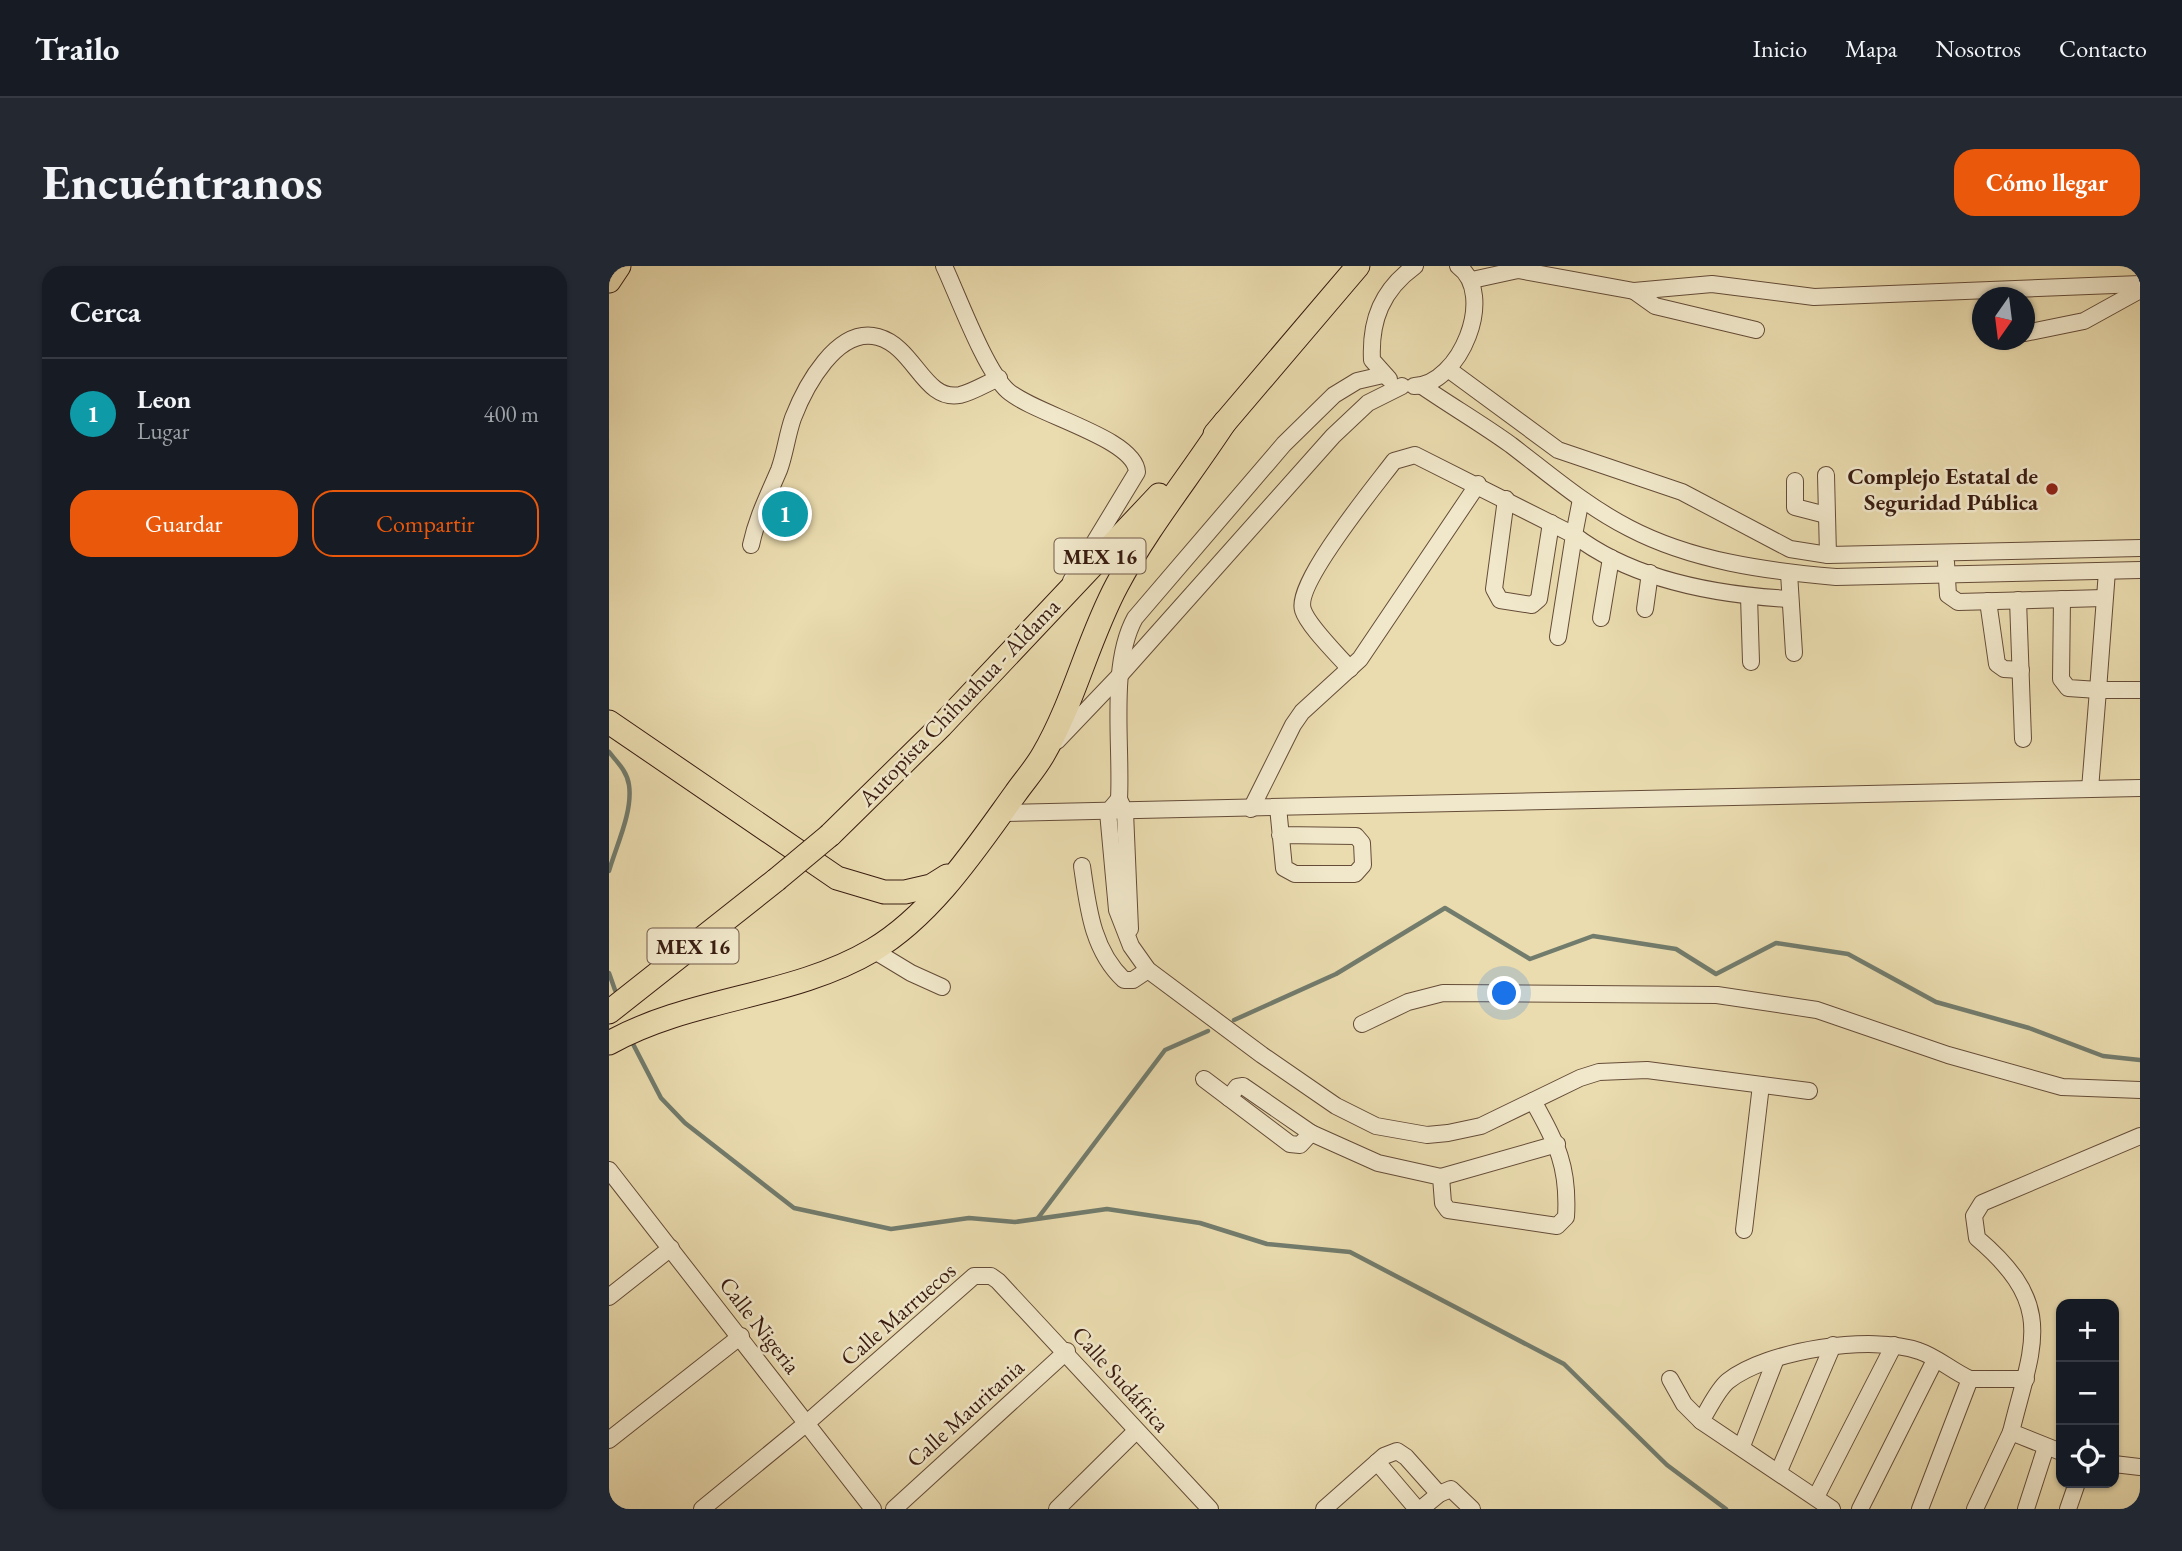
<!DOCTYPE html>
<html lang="es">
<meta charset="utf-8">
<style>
body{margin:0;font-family:"EB Garamond",serif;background:#242831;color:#f1f3f6}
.controls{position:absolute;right:21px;bottom:21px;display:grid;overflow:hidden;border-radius:14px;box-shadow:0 2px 5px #0004}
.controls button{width:63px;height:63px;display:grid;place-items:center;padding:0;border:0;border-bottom:2px solid #363941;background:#171b24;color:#f1f3f6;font:35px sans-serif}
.compass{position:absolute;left:1363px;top:21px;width:63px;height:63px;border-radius:50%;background:#171b24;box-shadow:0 2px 5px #0004;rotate:194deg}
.you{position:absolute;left:896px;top:728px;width:24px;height:24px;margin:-18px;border:5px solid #fff;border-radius:50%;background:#1a73e8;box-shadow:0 0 0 10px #1a73e833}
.badge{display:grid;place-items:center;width:46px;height:46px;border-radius:50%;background:#ea580c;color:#fff;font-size:23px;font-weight:700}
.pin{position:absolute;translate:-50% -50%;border:4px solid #fff;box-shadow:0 2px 7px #0006}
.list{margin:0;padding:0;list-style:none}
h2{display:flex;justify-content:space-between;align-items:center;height:91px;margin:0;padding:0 28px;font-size:30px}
h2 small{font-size:23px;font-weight:400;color:#9ea1a6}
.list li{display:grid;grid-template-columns:46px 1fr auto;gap:21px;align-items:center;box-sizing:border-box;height:112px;padding:0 28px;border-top:2px solid #363941}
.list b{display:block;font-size:26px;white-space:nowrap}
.list p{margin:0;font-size:23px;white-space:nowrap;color:#9ea1a6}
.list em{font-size:23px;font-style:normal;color:#9ea1a6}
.actions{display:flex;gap:14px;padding:21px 28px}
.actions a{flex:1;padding:16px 0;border:2px solid #ea580c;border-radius:21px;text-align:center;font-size:24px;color:#ea580c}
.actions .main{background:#ea580c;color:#fff}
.icon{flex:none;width:38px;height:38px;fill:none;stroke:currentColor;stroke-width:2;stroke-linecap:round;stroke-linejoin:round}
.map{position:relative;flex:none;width:1531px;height:1243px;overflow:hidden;border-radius:21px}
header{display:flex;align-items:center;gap:42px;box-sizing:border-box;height:98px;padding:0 35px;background:#171b24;border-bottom:2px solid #363941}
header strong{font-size:33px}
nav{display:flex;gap:38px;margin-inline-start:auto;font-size:24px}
.intro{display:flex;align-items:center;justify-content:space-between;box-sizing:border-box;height:168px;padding:0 42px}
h1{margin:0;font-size:49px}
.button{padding:18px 32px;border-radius:21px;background:#ea580c;color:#fff;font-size:24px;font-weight:700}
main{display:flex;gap:42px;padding:0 42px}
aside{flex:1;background:#171b24;border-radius:21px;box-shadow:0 2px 5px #0004}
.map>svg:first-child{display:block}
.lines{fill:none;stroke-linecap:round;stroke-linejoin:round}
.stream{stroke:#727c6d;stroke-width:4.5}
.minor-casing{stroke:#654c38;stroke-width:18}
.highway-casing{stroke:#391c11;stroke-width:25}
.minor{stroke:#f1e8cb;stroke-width:16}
.highway{stroke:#eadcaf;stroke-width:23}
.highway-bridge-casing{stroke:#391c11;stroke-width:25;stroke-linecap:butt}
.highway-bridge{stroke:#eadcaf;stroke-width:23}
.poi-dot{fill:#8f2418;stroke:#f1e8cb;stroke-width:2.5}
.labels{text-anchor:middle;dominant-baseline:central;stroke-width:5;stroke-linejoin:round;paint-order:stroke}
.shield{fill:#f1e8cb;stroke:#705949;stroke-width:2}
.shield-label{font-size:21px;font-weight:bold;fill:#391c11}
.poi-label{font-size:23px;font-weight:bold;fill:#391c11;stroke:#f1e8cb;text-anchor:end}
.street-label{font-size:23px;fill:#391c11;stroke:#f1e8cb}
</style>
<header>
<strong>Trailo</strong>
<nav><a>Inicio</a><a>Mapa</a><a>Nosotros</a><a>Contacto</a></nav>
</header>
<div class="intro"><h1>Encuéntranos</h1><a class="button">Cómo llegar</a></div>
<main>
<aside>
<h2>Cerca<small></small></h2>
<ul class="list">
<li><span class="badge" style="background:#0f9aa8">1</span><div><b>Leon</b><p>Lugar</p></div><em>400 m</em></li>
</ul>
<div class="actions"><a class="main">Guardar</a><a>Compartir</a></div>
</aside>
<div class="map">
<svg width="1531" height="1243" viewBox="0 0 1531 1243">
<rect width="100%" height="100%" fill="#eadcaf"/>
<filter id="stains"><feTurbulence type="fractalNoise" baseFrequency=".00286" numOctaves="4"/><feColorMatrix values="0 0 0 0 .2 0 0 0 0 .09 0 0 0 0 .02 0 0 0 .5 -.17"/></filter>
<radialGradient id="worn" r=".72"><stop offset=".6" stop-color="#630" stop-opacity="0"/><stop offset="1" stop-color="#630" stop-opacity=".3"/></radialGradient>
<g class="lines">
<!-- stream -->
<g class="stream">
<path d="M0,486C8,496 18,505 20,519C24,546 7,580 0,605"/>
<polyline points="0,707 6,724"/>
<polyline points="625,754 727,708 836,642 921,693 984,670 1067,683 1107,708 1167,677 1239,688 1327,736 1420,762 1494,790 1531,794"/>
<polyline points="24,778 52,832 76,857 185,942 282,963 360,952 406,956 498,943 591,957 658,978 741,986 955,1098 1058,1199 1117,1243"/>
<polyline points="429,952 556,784 599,765"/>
</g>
<defs>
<g id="minor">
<path d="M335,0C349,30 377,106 399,125C427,149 526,172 528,206L462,315"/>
<polyline points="863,14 909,4 1025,25 1103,18 1205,31 1531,18"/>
<polyline points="1025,25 1046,40 1147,64"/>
<polyline points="1416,67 1475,55 1531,24"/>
<polyline points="839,103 949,184 1073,226 1181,283 1219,289 1531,282"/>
<path d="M780,113L763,94C761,54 773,24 806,0"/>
<path d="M805,120C851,119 888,28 849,0"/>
<path d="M813,120C842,140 873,158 902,179C940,208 977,240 1020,262C1083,295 1157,305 1227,311L1531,304"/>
<polyline points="1217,209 1219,289"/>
<polyline points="1186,215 1186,241 1217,249"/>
<polyline points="897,233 885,323 891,334 923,339 930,333 942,257"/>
<path d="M972,233L965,269C1024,314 1108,329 1181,333"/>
<path d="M142,279C148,251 159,230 170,204C176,188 178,169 184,152C196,121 228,60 269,71C306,81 315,136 351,129C364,126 378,117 390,112"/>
<polyline points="1337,296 1339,329 1349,336 1495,332"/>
<polyline points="1180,307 1185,387"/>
<polyline points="1140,330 1142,396"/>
<polyline points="1453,333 1452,413 1459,422 1489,424 1498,305"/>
<polyline points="1409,334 1414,473"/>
<polyline points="1379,335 1388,398 1395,403 1412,404"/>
<polyline points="1036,343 1041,307"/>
<polyline points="992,352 1002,292"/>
<path d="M741,403C729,389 699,360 694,344C685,318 767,219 785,195L806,189L965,269L949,371"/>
<polyline points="448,475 512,408 724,170 759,137 793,120"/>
<polyline points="1481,523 1489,424 1531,424"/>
<polyline points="510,533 499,546 508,644 522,680 539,704 653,789 727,840 767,860 818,869 839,867 872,860 971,812 990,806 1038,804 1200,825"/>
<polyline points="669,541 675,602 686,608 746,608 754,599 753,577 747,570 671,569"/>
<polyline points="642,543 684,459 693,446 751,393 869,218"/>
<polyline points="393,547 1531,522"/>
<path d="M473,600C479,641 483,684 515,714H524L539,704"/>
<path d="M521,663L516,546L510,533C513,479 500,399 526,352L675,178L725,129L748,115L774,109"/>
<polyline points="264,684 302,707 333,721"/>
<polyline points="753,758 799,736 834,727 1108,729 1208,744 1339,789 1453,821 1531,824"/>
<path d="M595,813L681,878L691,879L702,867L769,897L832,911L834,937L839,944L948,960L957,951C960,901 948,877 924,835"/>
<polyline points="620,832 628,821 634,820 702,867"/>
<polyline points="0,904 264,1243"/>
<polyline points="832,911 948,878"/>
<polyline points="1135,964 1152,819"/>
<polyline points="0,1031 62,982"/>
<polyline points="1061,1113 1075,1138 1092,1155"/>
<polyline points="1361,1113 1417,1113"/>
<polyline points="0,1174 132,1070"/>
<polyline points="1133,1180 1166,1095"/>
<path d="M1452,1186L1402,1166C1424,1077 1448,1040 1368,972L1365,950L1373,937L1531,870"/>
<polyline points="768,1196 808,1243"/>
<polyline points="1505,1198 1531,1201"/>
<polyline points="1170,1205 1224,1079"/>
<polyline points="1207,1231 1285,1079"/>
<polyline points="93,1243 199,1156 365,1010 382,1010 389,1015 601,1243"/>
<polyline points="285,1243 458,1085"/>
<polyline points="448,1243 527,1165"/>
<polyline points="715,1243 775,1190 788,1185 797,1191 830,1228"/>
<polyline points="812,1243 830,1228 842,1223 863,1243"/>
<path d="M1223,1243L1092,1155C1100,1143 1108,1124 1119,1115C1158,1084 1263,1068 1310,1085C1328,1091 1343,1105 1361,1113L1311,1243"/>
<polyline points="1251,1243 1326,1094"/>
<polyline points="1366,1243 1402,1166"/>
<polyline points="1417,1243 1437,1181"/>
<polyline points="1459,1243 1468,1217"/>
</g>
<g id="highway">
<polyline points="0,15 10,0"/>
<polyline points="606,168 749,0"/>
<polyline points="0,456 228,612 275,626 296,626 322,620 338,610"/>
<polyline points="221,569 332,460 550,229"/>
<polyline points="0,746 167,614"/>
<path d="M0,777C82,731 183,732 264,684C323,649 367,582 406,528C415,515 426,503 434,489C465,436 479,373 508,319C539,261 580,211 616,156"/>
</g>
</defs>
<!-- minor casing -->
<use href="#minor" class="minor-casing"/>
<!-- highway casing -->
<use href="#highway" class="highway-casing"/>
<!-- minor -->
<use href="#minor" class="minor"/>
<!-- highway -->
<use href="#highway" class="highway"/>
<defs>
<polyline id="highway-bridge" points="167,614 221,569"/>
</defs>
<!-- highway-bridge casing -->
<use href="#highway-bridge" class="highway-bridge-casing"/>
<!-- highway-bridge -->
<use href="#highway-bridge" class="highway-bridge"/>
</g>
<!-- markers -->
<circle class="poi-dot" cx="1443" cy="223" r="7"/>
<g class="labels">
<!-- shield labels -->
<g class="shield">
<rect x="445.5" y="272.5" width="91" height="35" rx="5"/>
<rect x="38.5" y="662.5" width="91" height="35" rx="5"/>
</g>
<g class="shield-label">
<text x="491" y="290">MEX 16</text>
<text x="84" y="680">MEX 16</text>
</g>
<!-- poi labels -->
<g class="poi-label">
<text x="1429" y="210">Complejo Estatal de<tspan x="1429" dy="26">Seguridad Pública</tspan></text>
</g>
<!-- street labels -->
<g class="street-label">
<text transform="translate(350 436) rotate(-46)">Autopista Chihuahua - Aldama</text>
<text transform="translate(289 1048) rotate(-41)">Calle Marruecos</text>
<text transform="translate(151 1059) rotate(52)">Calle Nigeria</text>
<text transform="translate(512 1113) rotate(48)">Calle Sudáfrica</text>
<text transform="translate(356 1147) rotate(-42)">Calle Mauritania</text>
</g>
</g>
<rect width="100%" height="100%" filter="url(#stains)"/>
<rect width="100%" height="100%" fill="url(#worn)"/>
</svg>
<div class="controls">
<button>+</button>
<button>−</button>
<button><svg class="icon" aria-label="locate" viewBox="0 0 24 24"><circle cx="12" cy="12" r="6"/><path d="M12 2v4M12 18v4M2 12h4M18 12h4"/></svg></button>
</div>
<svg class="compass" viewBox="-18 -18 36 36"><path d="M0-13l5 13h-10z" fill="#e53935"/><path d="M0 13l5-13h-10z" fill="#9ea1a6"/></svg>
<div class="you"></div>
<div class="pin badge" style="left:176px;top:248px;background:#0f9aa8">1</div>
</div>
</main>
